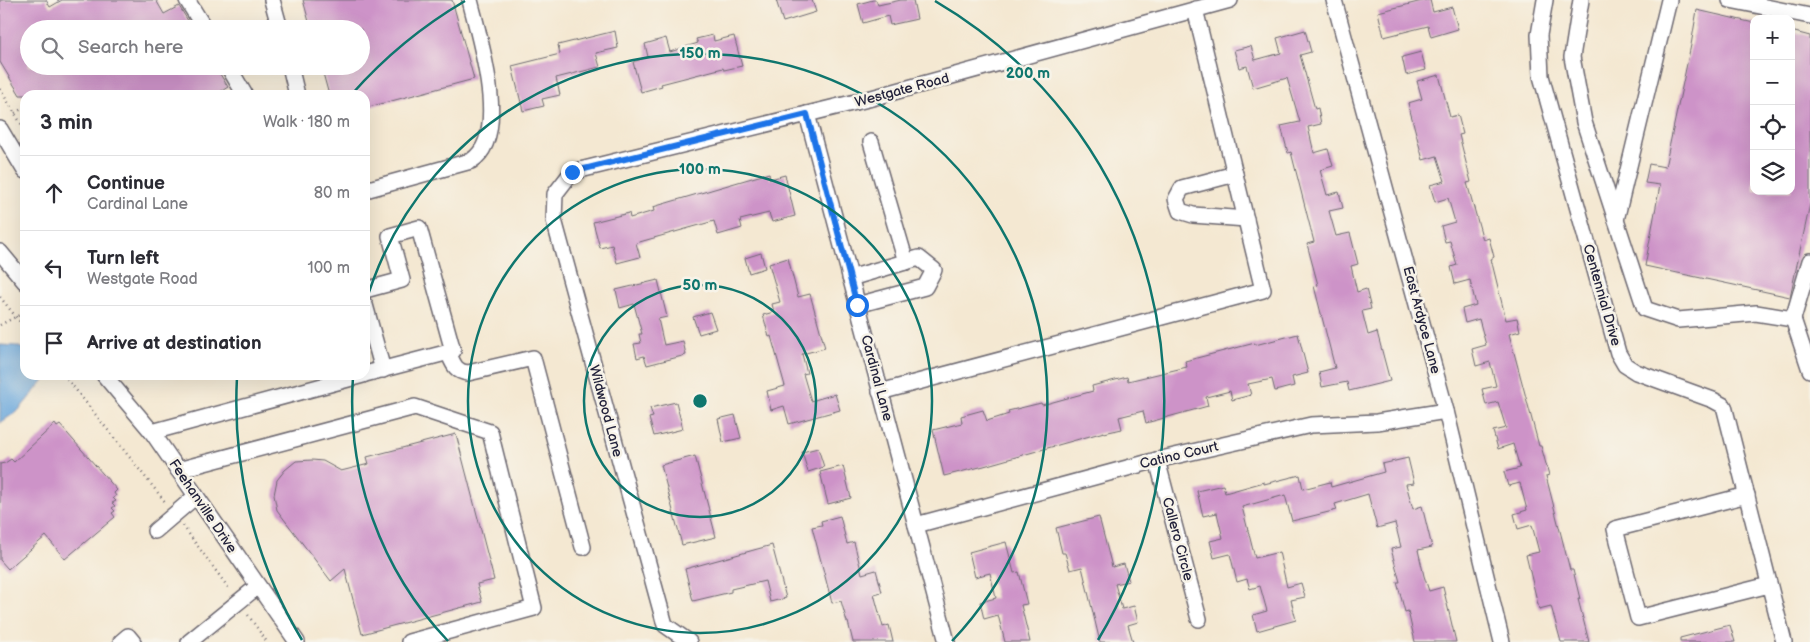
<!DOCTYPE html>
<meta charset="utf-8">
<style>
body{margin:0;font-family:"Balsamiq Sans",sans-serif;background:#f7f7f7;color:#2b2b33}
.controls{position:absolute;right:15px;top:15px;display:grid;overflow:hidden;border-radius:10px;box-shadow:0 5px 20px #0002}
.controls button{width:45px;height:45px;display:grid;place-items:center;padding:0;border:0;border-bottom:1px solid #e1e1e2;background:#fff;color:#2b2b33;font:25px sans-serif}
.stop{position:absolute;width:15px;height:15px;margin:-11px;border:4px solid #1a73e8;border-radius:50%;background:#fff}
.stop.end{background:#1a73e8;border-color:#fff;box-shadow:0 1px 5px #0008}
.list{margin:0;padding:0;list-style:none}
h2{display:flex;justify-content:space-between;align-items:center;height:65px;margin:0;padding:0 20px;font-size:21px}
h2 small{font-size:16px;font-weight:400;color:#7c7c81}
.list li{display:grid;grid-template-columns:32px 1fr auto;gap:15px;align-items:center;box-sizing:border-box;height:75px;padding:0 20px;border-top:1px solid #e1e1e2}
.list b{display:block;font-size:19px;white-space:nowrap}
.list p{margin:0;font-size:16px;white-space:nowrap;color:#7c7c81}
.list em{font-size:16px;font-style:normal;color:#7c7c81}
.icon{flex:none;width:28px;height:28px;fill:none;stroke:currentColor;stroke-width:2;stroke-linecap:round;stroke-linejoin:round}
.map{position:relative;flex:none;width:1810px;height:642px;overflow:hidden}
.search{position:absolute;background:#fff;box-shadow:0 5px 20px #0002;left:20px;top:20px;width:350px;height:55px;display:flex;align-items:center;gap:12px;box-sizing:border-box;padding:0 18px;border-radius:28px;color:#7c7c81;font-size:19px}
.panel{position:absolute;background:#fff;box-shadow:0 5px 20px #0002;left:20px;top:90px;width:350px;height:290px;border-radius:15px}
.map>svg:first-child{display:block}
.water{fill:#6ba7dc;stroke:#46648c}
.building{fill:#cd93c8}
.lines{fill:none;stroke-linecap:round;stroke-linejoin:round}
.minor-casing{stroke:#6c6770;stroke-width:18}
.path{stroke:#6c6770;stroke-width:2.5;stroke-dasharray:1 4;stroke-linecap:butt}
.minor{stroke:#fff;stroke-width:15}
.route{stroke:#1a73e8;stroke-width:6}
.ring{fill:none;stroke:#0f766e;stroke-width:2.5}
.labels{text-anchor:middle;dominant-baseline:central;stroke-width:5;stroke-linejoin:round;paint-order:stroke}
.street-label{font-size:14px;fill:#22223b;stroke:#f7f3e8}
.centre{fill:#0f766e;stroke:#f7f3e8;stroke-width:2.5}
.ring-label{font-size:15px;text-anchor:middle;font-weight:bold;fill:#0f766e;stroke:#f7f3e8;stroke-width:5;stroke-linejoin:round;paint-order:stroke}
</style>
<div class="map">
<svg width="1810" height="642" viewBox="0 0 1810 642">
<rect width="100%" height="100%" fill="#f7f3e8"/>
<filter id="ink" filterUnits="userSpaceOnUse"><feTurbulence type="fractalNoise" baseFrequency=".02" numOctaves="2"/><feDisplacementMap in="SourceGraphic" scale="10" xChannelSelector="R" yChannelSelector="G"/><feConvolveMatrix kernelMatrix="1 2 1 2 8 2 1 2 1" color-interpolation-filters="sRGB"/></filter>
<filter id="wash" filterUnits="userSpaceOnUse"><feTurbulence type="fractalNoise" baseFrequency=".0096" numOctaves="4" result="noise"/><feDisplacementMap in="SourceGraphic" scale="20" xChannelSelector="R" yChannelSelector="G"/><feGaussianBlur stdDeviation="1.12" result="paint"/><feColorMatrix in="noise" values="0 0 0 0 0 0 0 0 0 0 0 0 0 0 0 0 0 1.4 0 .05"/><feComposite in="paint" operator="in"/></filter>
<g filter="url(#wash)">
<rect width="100%" height="100%" fill="#f4e8d2"/>
<!-- water -->
<polygon class="water" points="0,345 17,346 25,350 25,375 41,375 44,380 19,410 0,423"/>
<g id="blocks">
<!-- building -->
<g class="building">
<polygon points="0,0 46,0 50,7 62,0 156,0 164,14 179,6 193,29 29,29 29,66 215,66 228,87 215,95 20,95 0,62"/>
<polygon points="303,0 452,0 474,79 365,108 365,95 329,95 321,66 361,66 361,29 311,29"/>
<polygon points="776,0 812,0 816,12 783,22"/>
<polygon points="873,0 876,0 878,5 901,0 913,0 917,19 890,25 888,16 863,23 858,4"/>
<polygon points="1426,0 1430,0 1433,12 1452,7 1458,29 1431,37 1428,26 1384,37 1378,12"/>
<polygon points="1697,10 1754,23 1754,191 1791,191 1791,31 1810,36 1810,204 1790,297 1645,266 1660,185 1645,183 1649,164 1665,167 1691,45"/>
<polygon points="1305,30 1311,52 1300,55 1315,109 1318,108 1321,124 1308,127 1314,153 1328,149 1333,166 1320,170 1327,195 1339,192 1343,208 1329,211 1336,236 1350,233 1358,264 1351,266 1357,292 1366,289 1371,309 1362,311 1368,335 1377,332 1390,381 1349,391 1347,382 1322,387 1319,372 1335,368 1314,286 1318,285 1307,244 1314,242 1291,152 1288,153 1281,126 1300,122 1287,78 1253,88 1247,66 1239,68 1234,50 1251,46 1255,60 1281,53 1277,38"/>
<polygon points="615,31 618,48 596,53 600,67 556,78 560,95 542,99 544,106 523,111 512,66 560,54 558,45"/>
<polygon points="713,35 714,41 734,36 742,66 724,70 723,68 661,84 662,86 641,92 633,62 648,57 645,44 666,38 670,52 698,43 696,39"/>
<polygon points="1421,52 1426,70 1406,75 1402,57"/>
<polygon points="1439,75 1450,117 1458,115 1463,134 1459,135 1471,182 1467,183 1483,240 1489,238 1494,257 1491,259 1506,320 1517,318 1520,331 1509,334 1539,446 1541,446 1549,475 1546,476 1570,570 1573,570 1580,599 1578,599 1589,642 1561,642 1551,606 1539,609 1526,555 1539,552 1532,525 1518,529 1514,514 1527,510 1520,483 1508,486 1504,472 1520,468 1513,444 1498,449 1493,431 1506,428 1498,402 1486,405 1482,389 1496,386 1490,362 1476,366 1472,349 1486,345 1479,319 1465,323 1462,309 1476,305 1470,280 1455,284 1451,267 1457,265 1450,241 1445,242 1441,226 1455,222 1448,198 1435,202 1430,185 1445,181 1437,156 1423,160 1408,103 1422,99 1417,81"/>
<polygon points="769,173 770,179 785,175 795,216 772,222 769,213 740,220 742,228 718,235 714,221 636,243 640,257 617,263 612,245 600,248 593,222 629,213 630,218 654,211 653,207"/>
<polygon points="761,253 765,268 749,273 745,258"/>
<polygon points="788,258 798,297 810,294 825,348 802,354 807,373 803,374 811,401 835,394 840,410 789,424 784,406 771,410 767,391 785,386 771,336 769,337 763,315 774,312 772,304 780,302 769,264"/>
<polygon points="658,280 667,317 658,319 664,345 683,341 686,355 647,365 644,356 637,358 634,344 641,343 639,334 642,334 634,304 620,308 616,290"/>
<polygon points="710,312 716,329 699,334 693,317"/>
<polygon points="1298,334 1308,373 1292,377 1294,386 1275,391 1272,379 1248,384 1251,395 1232,400 1230,391 1206,397 1208,406 1146,423 1143,411 1119,417 1122,429 1104,433 1104,432 984,466 944,476 933,430 962,423 961,416 983,410 987,421 1009,414 1008,411 1041,403 1042,405 1093,391 1092,386 1127,377 1128,381 1187,367 1185,361 1255,343 1255,345"/>
<polygon points="676,402 683,429 654,436 649,418 653,417 650,408"/>
<polygon points="735,415 741,438 723,442 718,419"/>
<polygon points="55,424 57,427 60,425 117,490 114,493 116,496 113,498 116,501 112,503 115,506 112,508 115,511 112,513 115,517 65,559 46,536 8,569 0,560 0,464 5,463 11,459 14,462"/>
<polygon points="456,434 494,580 477,584 482,602 362,634 345,569 331,581 277,510 274,495 277,480 285,470 296,461 312,460 323,461 341,471 369,464 367,457"/>
<polygon points="818,448 824,467 808,472 802,452"/>
<polygon points="695,456 716,537 682,545 661,465"/>
<polygon points="1408,458 1414,483 1406,484 1413,509 1422,506 1432,547 1418,550 1424,576 1429,591 1443,587 1456,642 1415,642 1408,611 1405,612 1397,582 1400,582 1391,549 1401,547 1395,523 1377,528 1368,494 1335,504 1337,510 1292,521 1285,495 1242,507 1255,558 1279,552 1287,587 1301,583 1305,597 1291,600 1296,620 1257,631 1253,615 1267,611 1260,586 1250,589 1247,579 1237,582 1230,554 1214,558 1210,541 1223,538 1217,513 1203,516 1197,491 1223,485 1225,493 1264,482 1264,484 1300,475 1303,489 1330,482 1331,487 1384,472 1382,464"/>
<polygon points="843,466 851,498 828,504 820,472"/>
<polygon points="840,516 847,544 854,542 862,574 876,570 882,592 874,594 883,627 889,625 893,642 853,642 848,622 847,622 841,601 832,603 812,527 822,525 821,521"/>
<polygon points="1099,517 1112,567 1124,564 1129,581 1115,584 1122,609 1134,606 1138,622 1128,625 1133,642 1100,642 1082,567 1070,570 1065,553 1062,553 1056,528"/>
<polygon points="1006,542 1014,573 1019,572 1027,604 1021,605 1030,642 1005,642 998,615 984,619 980,602 996,598 990,573 975,577 969,552"/>
<polygon points="772,545 786,598 770,602 765,581 731,589 731,592 693,601 685,569"/>
<polygon points="1730,625 1735,642 1680,642 1680,638"/>
</g>
</g>
</g>
<g filter="url(#ink)">
<use href="#blocks" fill-opacity="0" stroke="#6c6770" stroke-width="1"/>
<g class="lines">
<defs>
<g id="minor">
<polyline points="187,0 205,29"/>
<polyline points="272,0 280,29"/>
<polyline points="1334,0 1446,411 1502,642"/>
<polyline points="1545,0 1539,35 1541,76 1618,353 1625,365 1636,372 1713,400 1724,406 1784,642"/>
<polyline points="1581,0 1572,57 1584,122 1645,309 1678,320 1756,313 1793,319"/>
<polyline points="1730,0 1810,16"/>
<polyline points="228,66 245,95"/>
<polyline points="290,66 297,95"/>
<polyline points="807,114 947,642"/>
<polyline points="0,129 25,171"/>
<polyline points="871,142 906,262"/>
<polyline points="1235,174 1182,188 1176,199 1180,211 1193,215 1246,219"/>
<path d="M365,190L471,161C511,136 479,38 470,0"/>
<polyline points="1616,220 1669,0"/>
<polyline points="0,252 25,282"/>
<polyline points="1810,261 1793,319 1810,370"/>
<polyline points="850,278 919,258 934,270 925,287 857,305"/>
<polyline points="365,290 402,280 390,236 419,228 453,351 365,374"/>
<polyline points="365,305 383,370"/>
<path d="M448,352C453,363 455,372 468,373L533,358L583,547"/>
<polyline points="104,375 152,432 297,642"/>
<polyline points="880,392 1263,290 1195,9"/>
<polyline points="152,432 363,375"/>
<polyline points="1157,460 1199,619"/>
<polyline points="178,470 415,407 490,432 534,608 409,642"/>
<polyline points="1747,495 1615,529 1638,618 1769,585"/>
<polyline points="916,525 1157,460 1311,425 1377,422 1446,411"/>
<polyline points="155,531 196,496"/>
<polyline points="121,642 128,636 133,642"/>
<polyline points="189,642 258,586"/>
<polyline points="689,642 665,625 554,220 555,194 572,172 868,99 1230,0"/>
</g>
</defs>
<!-- minor casing -->
<use href="#minor" class="minor-casing"/>
<!-- path -->
<g class="path">
<polyline points="58,0 59,2"/>
<polyline points="0,89 25,130"/>
<polyline points="15,113 25,107"/>
<polyline points="0,297 25,328"/>
<polyline points="0,325 25,312"/>
<polyline points="64,375 166,503"/>
<polyline points="183,526 230,590"/>
<polyline points="248,615 267,642"/>
</g>
<!-- minor -->
<use href="#minor" class="minor"/>
</g>
</g>
<g class="lines" filter="url(#ink)">
<!-- route -->
<polyline class="route" points="572,172 807,114 857,305"/>
</g>
<!-- distance rings -->
<g class="ring">
<circle cx="700" cy="401" r="116"/>
<circle cx="700" cy="401" r="232"/>
<path d="M448 641A348 348 0 0 1 353 377M365 305A348 348 0 1 1 952 641"/>
<path d="M302 640A464 464 0 0 1 237 377M352 94A464 464 0 0 1 465 1M935 1A464 464 0 0 1 1098 640"/>
</g>
<g class="labels">
<!-- street labels -->
<g class="street-label">
<text transform="translate(902 90) rotate(-15)">Westgate Road</text>
<text transform="translate(1602 295) rotate(74)">Centennial Drive</text>
<text transform="translate(1422 320) rotate(75)">East Ardyce Lane</text>
<text transform="translate(877 378) rotate(75)">Cardinal Lane</text>
<text transform="translate(606 411) rotate(75)">Wildwood Lane</text>
<text transform="translate(1179 455) rotate(-13)">Catino Court</text>
<text transform="translate(203 506) rotate(56)">Feehanville Drive</text>
<text transform="translate(1178 539) rotate(75)">Callero Circle</text>
</g>
</g>
<circle cx="700" cy="401" r="8" class="centre"/>
<g class="ring-label">
<text x="700" y="58">150 m</text>
<text x="1028" y="78">200 m</text>
<text x="700" y="174">100 m</text>
<text x="700" y="290">50 m</text>
</g>
</svg>
<div class="controls">
<button>+</button>
<button>−</button>
<button><svg class="icon" aria-label="locate" viewBox="0 0 24 24"><circle cx="12" cy="12" r="6"/><path d="M12 2v4M12 18v4M2 12h4M18 12h4"/></svg></button>
<button><svg class="icon" aria-label="layers" viewBox="0 0 24 24"><path d="M12 4l9 5-9 5-9-5zM3 14l9 5 9-5"/></svg></button>
</div>
<div class="stop" style="left:857px;top:305px"></div>
<div class="stop end" style="left:572px;top:172px"></div>
<div class="search"><svg class="icon" aria-label="search" viewBox="0 0 24 24"><circle cx="10" cy="10" r="6"/><path d="M15 15l6 6"/></svg>Search here</div>
<section class="panel">
<h2>3 min<small>Walk · 180 m</small></h2>
<ul class="list">
<li><svg class="icon" aria-label="ahead" viewBox="0 0 24 24"><path d="M12 20V5M6 11l6-6 6 6"/></svg><div><b>Continue</b><p>Cardinal Lane</p></div><em>80 m</em></li>
<li><svg class="icon" aria-label="left" viewBox="0 0 24 24"><path d="M17 20v-9H6M10 6l-5 5 5 5"/></svg><div><b>Turn left</b><p>Westgate Road</p></div><em>100 m</em></li>
<li><svg class="icon" aria-label="arrive" viewBox="0 0 24 24"><path d="M6 21V4h12l-3 4 3 4H6"/></svg><div><b>Arrive at destination</b></div></li>
</ul>
</section>
</div>
